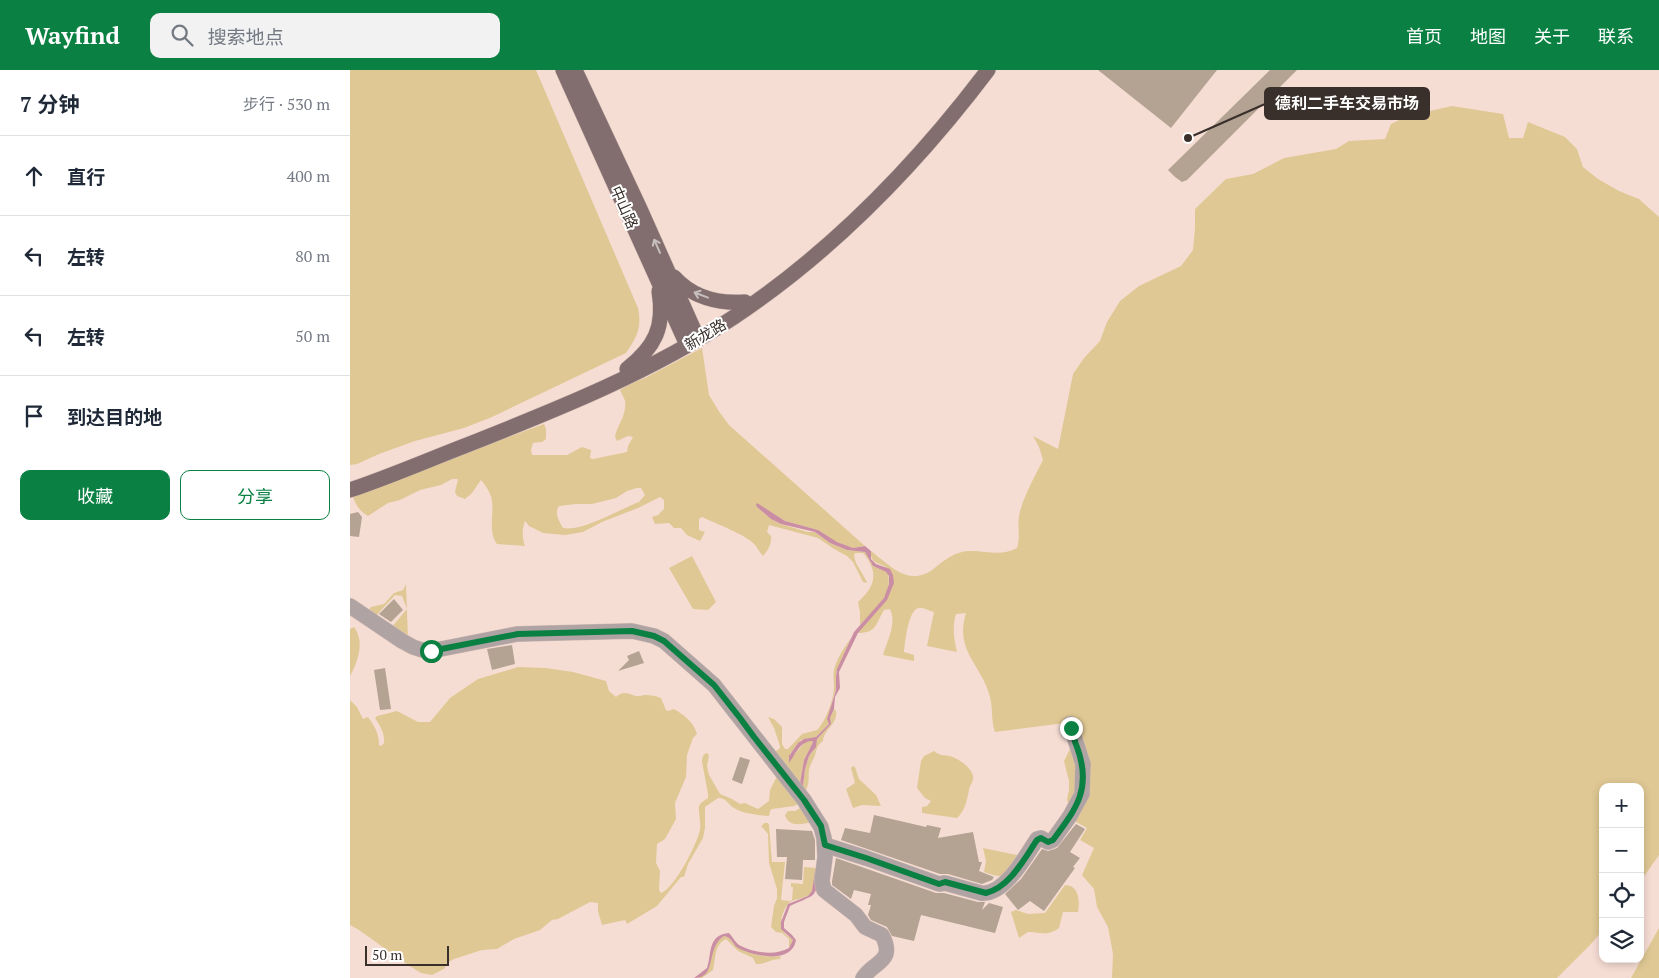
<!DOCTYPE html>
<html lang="zh">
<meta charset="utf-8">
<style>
body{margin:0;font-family:"PT Serif","Noto Sans SC",serif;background:#f2f2f3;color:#1f2937}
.controls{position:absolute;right:15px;bottom:15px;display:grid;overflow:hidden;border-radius:10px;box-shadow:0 2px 8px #0003}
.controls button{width:45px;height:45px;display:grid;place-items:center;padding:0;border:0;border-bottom:1px solid #e0e1e3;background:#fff;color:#1f2937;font:25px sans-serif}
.scale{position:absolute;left:15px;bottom:12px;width:84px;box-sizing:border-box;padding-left:5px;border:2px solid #39302c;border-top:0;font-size:14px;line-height:18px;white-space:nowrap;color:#39302c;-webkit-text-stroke:4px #fff;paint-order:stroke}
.stop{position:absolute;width:15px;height:15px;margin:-11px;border:4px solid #0b8043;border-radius:50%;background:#fff}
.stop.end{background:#0b8043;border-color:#fff;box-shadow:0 1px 5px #0008}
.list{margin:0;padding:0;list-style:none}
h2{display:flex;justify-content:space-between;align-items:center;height:65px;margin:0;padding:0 20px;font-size:21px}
h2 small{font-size:16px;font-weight:400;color:#747a83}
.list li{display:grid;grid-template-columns:32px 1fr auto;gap:15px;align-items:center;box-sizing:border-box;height:80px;padding:0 20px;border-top:1px solid #e0e1e3}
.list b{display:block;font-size:19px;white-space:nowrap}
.list em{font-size:16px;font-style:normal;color:#747a83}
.actions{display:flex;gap:10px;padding:15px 20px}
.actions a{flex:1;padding:11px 0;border:1px solid #0b8043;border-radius:10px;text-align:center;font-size:18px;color:#0b8043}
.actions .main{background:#0b8043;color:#fff}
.icon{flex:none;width:28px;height:28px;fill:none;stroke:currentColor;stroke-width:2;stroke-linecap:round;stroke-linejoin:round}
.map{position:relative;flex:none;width:1309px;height:908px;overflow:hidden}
header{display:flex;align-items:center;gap:30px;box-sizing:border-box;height:70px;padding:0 25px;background:#0b8043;color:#fff}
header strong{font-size:24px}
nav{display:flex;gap:28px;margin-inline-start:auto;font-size:18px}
.search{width:350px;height:45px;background:#f2f2f3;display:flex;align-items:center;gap:12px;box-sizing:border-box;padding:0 18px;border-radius:10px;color:#747a83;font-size:19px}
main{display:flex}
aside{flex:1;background:#fff}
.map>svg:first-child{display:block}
.green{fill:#dfc894;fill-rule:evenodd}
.water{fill:#ca8ea4}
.building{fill:#b4a292}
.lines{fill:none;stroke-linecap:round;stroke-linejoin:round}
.minor-casing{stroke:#d0bab2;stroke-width:16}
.major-casing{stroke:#d0bab2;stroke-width:16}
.minor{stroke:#afa3a3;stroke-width:15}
.major{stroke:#826e6e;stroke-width:15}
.oneway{stroke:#c7bebe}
.route{stroke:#0b8043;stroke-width:6}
.labels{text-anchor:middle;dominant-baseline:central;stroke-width:4;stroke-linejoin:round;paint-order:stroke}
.street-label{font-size:15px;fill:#39302c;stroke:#fff}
.leader{fill:none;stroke:#39302c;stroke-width:2}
.callout-dot{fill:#39302c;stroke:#fff;stroke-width:2}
.callout{fill:#39302c;stroke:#39302c;stroke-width:2}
.callout-label{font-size:16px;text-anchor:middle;font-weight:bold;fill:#fff}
</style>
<header>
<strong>Wayfind</strong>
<div class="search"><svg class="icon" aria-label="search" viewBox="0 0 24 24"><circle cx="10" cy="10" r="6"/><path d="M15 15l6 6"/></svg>搜索地点</div>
<nav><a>首页</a><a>地图</a><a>关于</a><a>联系</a></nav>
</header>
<main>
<aside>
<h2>7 分钟<small>步行 · 530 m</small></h2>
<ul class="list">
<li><svg class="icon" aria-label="ahead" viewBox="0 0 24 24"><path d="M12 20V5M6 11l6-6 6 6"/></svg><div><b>直行</b></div><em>400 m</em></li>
<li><svg class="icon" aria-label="left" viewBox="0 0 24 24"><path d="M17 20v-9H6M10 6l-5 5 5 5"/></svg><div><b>左转</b></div><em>80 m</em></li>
<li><svg class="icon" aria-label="left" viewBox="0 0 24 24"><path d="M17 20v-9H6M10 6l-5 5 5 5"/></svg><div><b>左转</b></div><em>50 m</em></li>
<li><svg class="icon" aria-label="arrive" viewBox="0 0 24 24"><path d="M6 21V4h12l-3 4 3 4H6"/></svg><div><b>到达目的地</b></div></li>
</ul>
<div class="actions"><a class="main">收藏</a><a>分享</a></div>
</aside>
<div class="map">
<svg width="1309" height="908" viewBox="0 0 1309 908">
<rect width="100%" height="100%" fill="#f6ddd4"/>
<!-- green -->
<g class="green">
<path d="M0,0H186L288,238C292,258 287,267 276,283L142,347L114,358L65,371L29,384L7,394L0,395Z"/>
<path d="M1102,36L1153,44L1159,68H1173L1178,52L1215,67L1227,79L1233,97L1248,109L1269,121L1289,129L1309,147V785L1290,812V717H1253V860L1240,875L1207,908H762L763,884L758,857L747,837L744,819L732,805L744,778L730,770L737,758L721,749L734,726L715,653L645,662C641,651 643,639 640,627C632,595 604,581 616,543L606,544C602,557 604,569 607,582L577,576L584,542C579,541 573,537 568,538C558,541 555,573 554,582L564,585V591L533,585C537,571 547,554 540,539L534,540C526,553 527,563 508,563C521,543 544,531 543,505C540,502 537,498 534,496C526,492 520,492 521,481C543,498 561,519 587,496C597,488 606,482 618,481C636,480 650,487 667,478C671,465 667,458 669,446C672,429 685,406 693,390L689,377L683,366L708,379L723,304L734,288L750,271L757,252L770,231L789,216L831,196L843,180L845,158V139L876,109L903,104L934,88L986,79L999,71L1035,69L1041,54L1058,46Z"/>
<path d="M352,278L359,325L370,343L379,355L515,476L503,478L494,475L483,470L468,460L435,451L411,436L407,437L421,449L431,454L458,462H465L480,473L497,480L515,482L523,496L538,503C543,527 524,540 510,555V542L508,532C526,516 529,502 513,483H505L504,486L506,493L517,512L516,513L513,512L503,492L497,486L484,479L468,468L419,455L417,462L421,466C422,474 418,480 413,486C410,483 408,479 406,476C396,464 366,454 352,447L349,449V460L355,462L350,471L337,465L331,458H324L319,453L305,454L302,447L308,445L314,439V430L310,427L288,438L252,452L233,462L215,465L193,463L179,456L175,451C172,459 172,468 175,476L147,474C138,463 144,444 142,431C141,423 136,416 131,410L122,423L115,429L107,426L105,422L108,409H102L91,415L70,420L50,430L38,433L18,446C9,441 5,434 2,424L194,354L196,359V369L192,372L183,373L181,380L182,385H217L232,377L241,380L240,388L243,389L277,382L278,376L283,367L278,366L267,371L265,367C267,355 277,345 275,331C274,328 272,324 270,320L282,313L297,307ZM287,418H291L295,425L289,432C270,439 232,462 213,458C209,451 204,443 209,436L226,434H242L266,428L277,421Z"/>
<polygon points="342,486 366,532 358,540 343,539 319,498"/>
<polygon points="56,514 58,569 41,558 57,539 52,526 45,525 25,547 18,541 21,537 34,534 44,523 53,520"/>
<path d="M4,557C15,572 8,591 0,606V559Z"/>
<path d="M501,568L486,603V620L484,625L479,645V654L466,667L451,670L440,684L443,686L456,671H462L463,672L454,690L450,713L425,682L430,678V676L424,658L418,647L424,649L432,657V674L435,679H438L452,664L467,660C476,651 484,629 484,616C484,611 483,605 484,600C487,588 494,578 501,568Z"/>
<path d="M168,597L196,598L223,602L256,611L259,621L266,627C274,620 278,624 286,626C289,627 292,625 295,625C301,625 306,626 311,628L316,640L318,641L324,639C335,646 343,651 347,664L343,668L337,685L336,707L325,733L326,749L315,769L307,774L306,793L310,801L309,820L311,823C324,819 348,773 350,759C351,752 348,741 349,736C351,732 355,730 358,728V724L352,692C352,688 353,684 357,683L359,685L357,696L359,705L370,724L382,729L390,734L395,733L408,739L419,731L420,720L427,706L450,733L444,736L422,739L420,741L419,746C407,745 394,744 384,738C377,734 377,728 368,728L355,737V758L353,768L338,794L334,807H331L307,836L277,854L275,850L252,855L248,841V833L240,832L208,849L202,850L190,860L164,869L147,879L132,880L104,889L99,892L94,899L82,905L71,903L58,895L9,860L0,855V630L7,637L13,649L18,647C25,657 29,663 29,675L31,676L34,673C35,663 30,656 25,648L27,646L47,641L68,652H80L100,628L128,609Z"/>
<path d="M484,639L486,641C488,654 474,659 473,671C465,676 467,682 464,688C462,692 460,695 459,700C458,707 460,712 456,720L453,716L455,699L459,686L464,680L467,669L481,654L480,648Z"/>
<polygon points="721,673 730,712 719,739 717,729 719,720 719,711 714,691 720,679"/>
<path d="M584,681C590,687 596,684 603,687C610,690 625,700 623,709C623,713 619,716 619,720C617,730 615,741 607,748L572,743V737L577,736L581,731L575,728L567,718L571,691L574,686Z"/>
<polygon points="503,696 505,697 509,709 526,725 531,736 512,735 503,738 496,719 505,713 501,698"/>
<path d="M452,737L462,752C452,754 439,758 435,745L438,741H445Z"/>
<path d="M414,753H418L419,755L422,792H435L431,830L440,831L442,830L443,817H441V813L453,814L454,797L466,798C464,805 466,815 462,822C457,829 447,828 440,832C433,838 428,854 434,862C435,865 440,867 443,870L439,878V869L432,863L426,862L421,857L424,836L427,828V819L419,793L418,764L413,758L411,757Z"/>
<path d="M633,778L672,786C657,804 658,811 634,802L636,791Z"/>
<path d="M715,815C729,815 730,831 728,842H713L709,858C696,867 692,862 678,862L669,868L661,842L666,840L678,844L695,843Z"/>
<polygon points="1309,858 1309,908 1281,908"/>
<path d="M374,866C381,867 381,872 386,876C397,884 418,888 431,886L430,889C421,889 414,895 406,894L403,888L388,881L376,869C364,875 366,887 363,900L352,908H348C369,893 355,878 374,866Z"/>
</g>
<!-- water -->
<g class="water">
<path d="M407,433L435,451L468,460L487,472L503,478L515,476L521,481V489L526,494L540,499L543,505L544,513L537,530L508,563L489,602L490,618L485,627L484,639L480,648L481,654L467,669L466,677L459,686L455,699L453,716L450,713L454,690L463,672L462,671C449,672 446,684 439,693V686L448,673L454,669L466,667L479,654L477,649L486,620V606L487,599L504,562L534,528L539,514V506L536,502L523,496L515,482L497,480L480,473L465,462L431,454L421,449L407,437L406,435Z"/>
<path d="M468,797C467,830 467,823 440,836L434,852V858L442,865L446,870C442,895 403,886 388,878C382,874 382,867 374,866C355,878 368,908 344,908L357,898C362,884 357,865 379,863C383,867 385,872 389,875C404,883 425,886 439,878L443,870L431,859V852L438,834L458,826L462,821L465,801L466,798Z"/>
</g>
<!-- building -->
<g class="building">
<polygon points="748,0 867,0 821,58"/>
<polygon points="920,0 947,0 837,110 832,112 825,107 818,100"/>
<polygon points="8,442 12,447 9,467 0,466 0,444"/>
<polygon points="44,529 53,540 41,552 29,544"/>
<polygon points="162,575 165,594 142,600 137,579"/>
<polygon points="289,581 294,593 268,601 279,590 277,586"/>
<polygon points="35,598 41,639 30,640 24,600"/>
<polygon points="390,687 400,690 392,714 382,710"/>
<polygon points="524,745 576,757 577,755 591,758 588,768 623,762 629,792 632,792 629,801 644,807 642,810 632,814 598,804 590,804 491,770 495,758 520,763"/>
<polygon points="726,754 735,759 720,782 730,788 723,797 725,798 694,841 680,831 668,840 655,824 671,809 692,779 698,781 707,778"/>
<polygon points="426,759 462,761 465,770 465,790 453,790 452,810 435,809 437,787 427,787"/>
<polygon points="486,788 586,823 594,823 628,832 635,832 632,840 639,833 653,837 645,863 571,845 564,871 542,866 537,857 521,850 518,845 521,835 518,835 521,824 504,820 501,829 482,815 482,811"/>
</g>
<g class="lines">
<defs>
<g id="minor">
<path d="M0,536L52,571L63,577L72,580L91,579L167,564L282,561L304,566L314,571L364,615L454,730L471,757L474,768L475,787L472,811L474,820L506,845L515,857L532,865C546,892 524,891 513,908"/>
<path d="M475,775L516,788L589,814L595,813L631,823C654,826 676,786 687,769L691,768L698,772L703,770L720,746L732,724L733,694L720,654"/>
</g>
<g id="major">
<polyline points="213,0 337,275"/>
<polyline points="225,0 290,139 348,269"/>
<path d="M324,207C342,227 368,234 395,232"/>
<path d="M277,299C305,277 315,257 309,221"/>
<path d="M0,420C39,407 78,390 117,375C208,339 301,302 384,247C483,181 567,94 638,0"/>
</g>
</defs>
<!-- minor casing -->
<use href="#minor" class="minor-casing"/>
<!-- major casing -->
<use href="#major" class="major-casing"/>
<!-- minor -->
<use href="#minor" class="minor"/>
<!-- major -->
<use href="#major" class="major"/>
</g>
<!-- one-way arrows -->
<defs><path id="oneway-shaft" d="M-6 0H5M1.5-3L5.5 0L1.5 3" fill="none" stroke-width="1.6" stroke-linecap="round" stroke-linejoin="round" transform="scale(1.25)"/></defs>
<g class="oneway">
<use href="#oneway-shaft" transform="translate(307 176) rotate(-114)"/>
<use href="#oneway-shaft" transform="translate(351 225) rotate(-159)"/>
</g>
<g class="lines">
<!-- route -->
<path class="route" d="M81,581L168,564L282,561L304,566L314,571L364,615L390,648L404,667L454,730L471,756L475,775L516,788L589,814L595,812L636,823C660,817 674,789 687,770L691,768L698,772L703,770C727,738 742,718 727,677C724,671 724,665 721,658"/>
</g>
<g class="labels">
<!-- street labels -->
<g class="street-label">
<text transform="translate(275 137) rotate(66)">中山路</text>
<text transform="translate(355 264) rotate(-31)">新龙路</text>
</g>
</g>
<!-- callouts -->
<path class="leader" d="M838 68L915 34"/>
<circle class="callout-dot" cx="838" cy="68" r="5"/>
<rect class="callout" x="915" y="18" width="164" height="31" rx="5"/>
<g class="callout-label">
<text x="997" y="39">德利二手车交易市场</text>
</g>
</svg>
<div class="controls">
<button>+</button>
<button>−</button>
<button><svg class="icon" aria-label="locate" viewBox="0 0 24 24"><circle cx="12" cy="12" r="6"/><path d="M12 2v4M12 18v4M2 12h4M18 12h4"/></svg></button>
<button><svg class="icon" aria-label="layers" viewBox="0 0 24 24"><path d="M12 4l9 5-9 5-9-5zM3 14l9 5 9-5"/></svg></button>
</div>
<div class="scale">50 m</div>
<div class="stop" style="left:81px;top:581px"></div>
<div class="stop end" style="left:721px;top:658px"></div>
</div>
</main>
